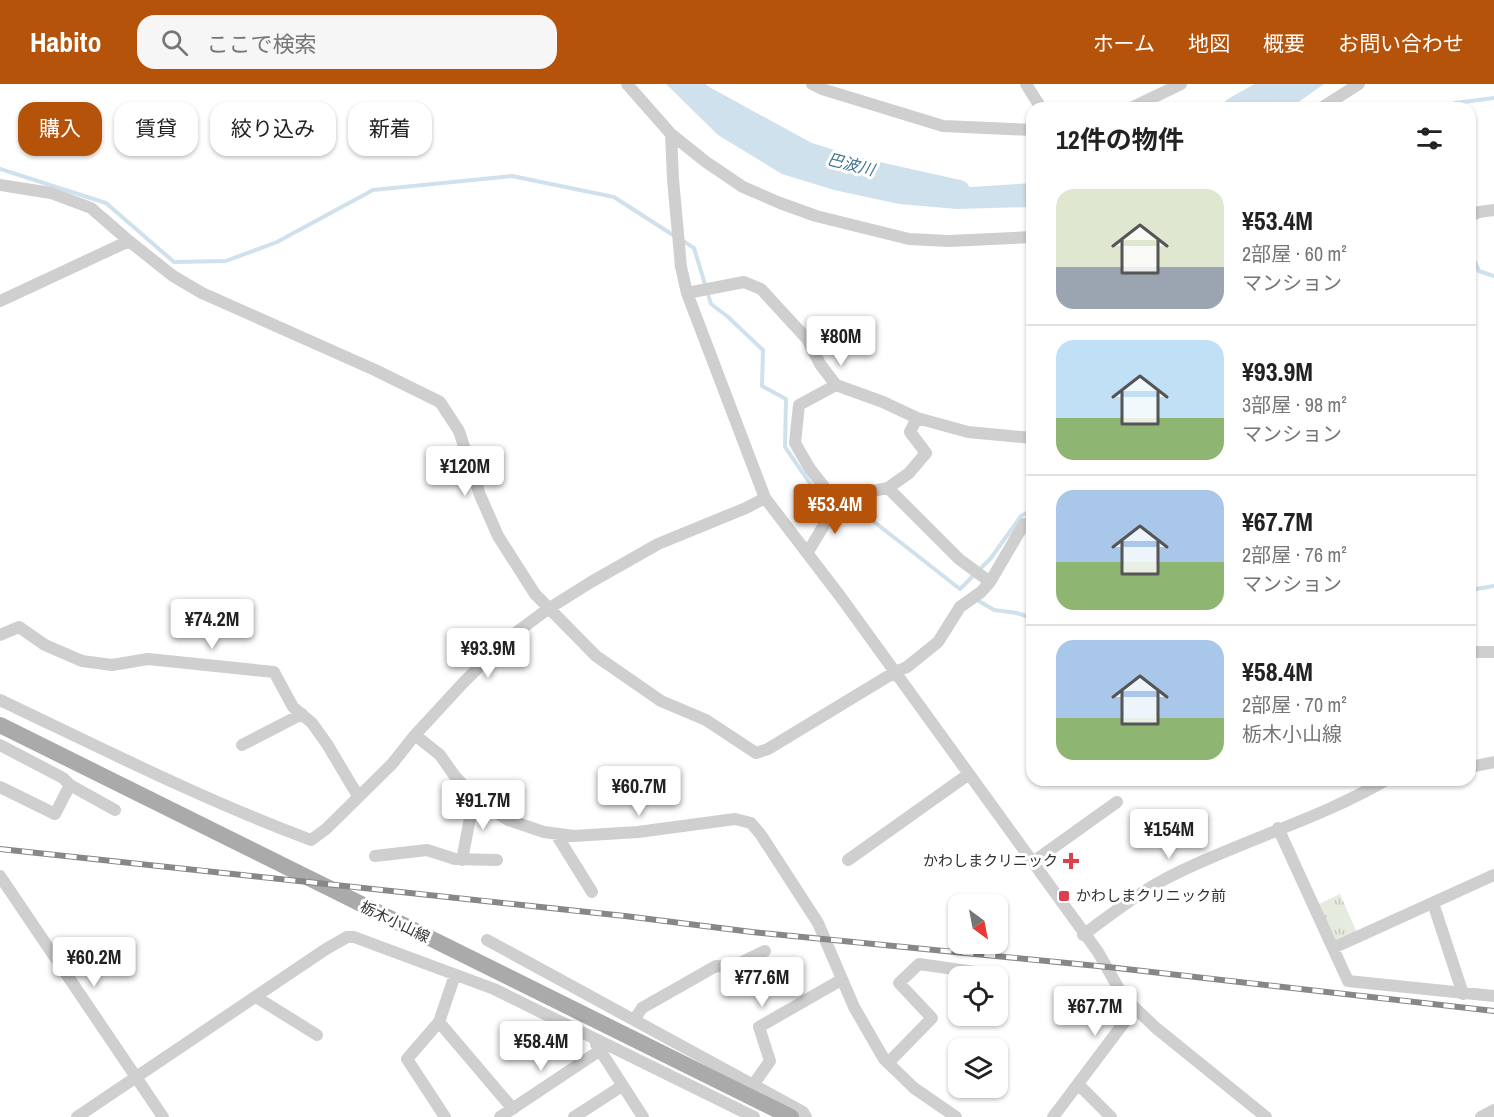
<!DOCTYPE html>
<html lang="ja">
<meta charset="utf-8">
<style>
body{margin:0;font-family:"Archivo Narrow","Noto Sans JP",sans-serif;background:#f6f6f6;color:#222;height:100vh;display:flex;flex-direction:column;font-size:22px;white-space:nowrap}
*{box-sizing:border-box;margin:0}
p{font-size:20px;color:#767676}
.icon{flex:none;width:33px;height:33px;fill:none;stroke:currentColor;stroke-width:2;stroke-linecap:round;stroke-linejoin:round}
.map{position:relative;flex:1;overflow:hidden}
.details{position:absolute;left:1026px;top:18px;width:450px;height:684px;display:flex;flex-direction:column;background:#fff;border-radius:18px;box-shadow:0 2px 4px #0004}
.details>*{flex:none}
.top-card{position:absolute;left:18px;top:18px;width:570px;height:54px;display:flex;gap:12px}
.needle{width:39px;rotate:148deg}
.tools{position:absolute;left:948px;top:810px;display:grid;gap:12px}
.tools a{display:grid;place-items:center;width:60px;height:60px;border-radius:12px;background:#fff;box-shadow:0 2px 4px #0004;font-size:30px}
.price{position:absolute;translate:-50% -51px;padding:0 14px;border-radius:6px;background:#fff;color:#222;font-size:20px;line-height:39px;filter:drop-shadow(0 2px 3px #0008)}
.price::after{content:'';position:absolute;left:50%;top:36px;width:18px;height:14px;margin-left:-9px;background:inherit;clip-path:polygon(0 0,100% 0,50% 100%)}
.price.selected{background:#b45309;color:#fff}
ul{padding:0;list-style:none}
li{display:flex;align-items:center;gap:18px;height:150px;padding:0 30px}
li+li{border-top:2px solid #e0e0e0}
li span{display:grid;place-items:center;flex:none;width:168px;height:120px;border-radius:18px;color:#555}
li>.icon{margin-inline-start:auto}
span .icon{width:72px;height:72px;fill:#fffc;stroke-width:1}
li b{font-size:26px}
h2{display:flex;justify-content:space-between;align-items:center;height:72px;padding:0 30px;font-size:26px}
.tag{padding:0 21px;border-radius:18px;background:#fff;box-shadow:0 2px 4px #0004;font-size:21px;line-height:54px}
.tag.selected{background:#b45309;color:#fff}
header{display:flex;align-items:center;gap:36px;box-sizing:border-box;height:84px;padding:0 30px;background:#b45309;color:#fff}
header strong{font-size:28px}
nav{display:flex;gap:33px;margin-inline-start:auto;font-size:21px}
.search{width:420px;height:54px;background:#f6f6f6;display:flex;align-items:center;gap:15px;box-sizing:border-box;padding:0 21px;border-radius:18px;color:#767676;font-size:22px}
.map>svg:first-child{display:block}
.park{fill:url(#park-tufts)}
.water{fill:#cfe1ec}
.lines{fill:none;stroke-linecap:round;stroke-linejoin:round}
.stream{stroke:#cfe1ec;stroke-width:4}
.river{stroke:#cfe1ec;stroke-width:22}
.minor{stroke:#cfcfcf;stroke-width:12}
.major{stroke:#aaa;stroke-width:16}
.rail-casing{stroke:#878787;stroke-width:6}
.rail{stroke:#fff;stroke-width:4;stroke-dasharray:11;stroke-linecap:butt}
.poi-dot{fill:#dd3f4f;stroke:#fff;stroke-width:2}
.labels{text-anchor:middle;stroke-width:6;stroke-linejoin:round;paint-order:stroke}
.poi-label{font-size:15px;fill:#323232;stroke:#fff;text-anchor:end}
.street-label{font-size:15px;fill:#323232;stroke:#fff}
.water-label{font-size:16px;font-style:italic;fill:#427591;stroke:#fff}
</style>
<header>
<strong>Habito</strong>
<div class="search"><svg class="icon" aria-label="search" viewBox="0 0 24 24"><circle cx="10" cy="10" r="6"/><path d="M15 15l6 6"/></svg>ここで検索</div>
<nav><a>ホーム</a><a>地図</a><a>概要</a><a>お問い合わせ</a></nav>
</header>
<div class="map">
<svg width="1494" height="1033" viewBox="0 0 1494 1033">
<defs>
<pattern id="park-tufts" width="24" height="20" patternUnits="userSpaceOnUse" patternTransform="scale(1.5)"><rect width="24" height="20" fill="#e5ebde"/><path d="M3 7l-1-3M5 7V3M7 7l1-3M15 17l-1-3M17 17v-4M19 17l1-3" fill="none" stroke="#c5cabf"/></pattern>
</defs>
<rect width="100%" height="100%" fill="#fff"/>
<path class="park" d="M1340,810L1357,849L1336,858L1319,820Z"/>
<path class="water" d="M666,0H706L722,31L804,78L846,92L898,100L972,103L1032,99V123L957,125L899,120L834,106L782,90L718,51Z
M1283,0H1324L1290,24H1246Z"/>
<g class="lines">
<path class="stream" d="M1447,24L1455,19L1494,14
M0,85L106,119L174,178L226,177L277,158L373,106L512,92L614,113L676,153
M683,157L694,164L711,220L727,232L763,266L762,302L786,315L785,363L825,421L859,426L960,505L991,474L1021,432L1032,426
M1470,167L1479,187L1494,192
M1470,506L1494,502
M977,516L994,526L1017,529L1032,534"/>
<path class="river" d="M686,0L692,6L807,69L856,84L959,107
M1234,24L1277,0"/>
<path class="minor" d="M627,0L671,50L673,95L681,183L687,209L765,414L840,512L1098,868L1119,905L1135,924L1156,944L1266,1033
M812,0L822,5L943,42L1032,46
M1026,0L1041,24
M1131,24L1181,0
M1321,24L1359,0
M671,50L706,78L743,103L780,119L816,132L909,155L949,157L1032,153
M0,101L51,109L91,124L129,157L173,192L202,209L375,286L440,318L459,347L480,411L498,452L535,510L596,572L661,617L706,636L756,669L768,665L895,588L907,583L938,558L960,523L981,508L990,498L1024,440L1032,439
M1470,132L1479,128L1494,126
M687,209L744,198L761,205L807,255L820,280L836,301L883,318L917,334L968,348L1032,354
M0,217L129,157
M836,301L799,321L795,359L810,385L837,419
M888,404L959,475L990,498
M808,468L837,419L866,408L888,404L909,389L926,369L910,348L917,334
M0,551L19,543L45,561L82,577L112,581L148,575L274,588L293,623L312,639L327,660L358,712
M1470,568H1494
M0,616C103,665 204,716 311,756L326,745L392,680L415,651L463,599L506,556L548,525L591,498L658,460L746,424L765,414
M415,651L440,671L454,691L474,713L486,722L508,736L544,748L574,752L638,748L735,735L751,739L761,751L818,839L854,923L884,975L914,1004L956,1033
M0,661L63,694L70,701L115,726
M242,661L302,630
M1470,683L1494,678
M0,703L55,730L70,701
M1278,744L1348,897L1494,912
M556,750L592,808
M375,772L427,766L455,775L497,776
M462,776L474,713
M848,776L969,690
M1033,778L1117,718
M0,792L163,1033
M1433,819L1463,910
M1083,851C1114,828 1145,804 1179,788C1247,755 1321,734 1386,696
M487,856L803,1028L806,1033
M1333,864L1494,791
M998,906L1001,908
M256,913L317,951
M634,936L642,924L716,882L732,883L765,867
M439,938L513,1025
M596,960L643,1033
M888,979L932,934L899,899L919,880L975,888L981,892
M1078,1000L1111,1033
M753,1001L770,977L759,943L841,896
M77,1033L326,865L347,853H354L494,905L754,1033
M445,1033L407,975L439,938L455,891
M500,1033L599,967
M574,1033L622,1002
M1053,1033L1135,924
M1481,1033L1494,1026"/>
<path class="major" d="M0,641L791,1033"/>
<defs>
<path id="rail" d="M0,765L625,832L752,848L1108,883L1494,927"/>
</defs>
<use href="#rail" class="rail-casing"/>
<use href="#rail" class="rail"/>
</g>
<g class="poi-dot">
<path d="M1068 768h6v6h6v6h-6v6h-6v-6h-6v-6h6z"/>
<rect x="1058" y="806" width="12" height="12" rx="3"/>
</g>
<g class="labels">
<g class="poi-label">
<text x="1058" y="782">かわしまクリニック</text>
<text x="1076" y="817" text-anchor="start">かわしまクリニック前</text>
</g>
<g class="street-label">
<text transform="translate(395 838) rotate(26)" y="5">栃木小山線</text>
</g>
<g class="water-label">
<text transform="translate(851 80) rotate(14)" y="6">巴波川</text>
</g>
</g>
</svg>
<div class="tools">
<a><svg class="needle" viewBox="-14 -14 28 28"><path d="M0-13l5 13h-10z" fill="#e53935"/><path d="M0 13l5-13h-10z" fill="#767676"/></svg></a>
<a><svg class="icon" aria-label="locate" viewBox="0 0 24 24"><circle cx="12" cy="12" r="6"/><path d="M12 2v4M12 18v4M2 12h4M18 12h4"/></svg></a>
<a><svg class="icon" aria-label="layers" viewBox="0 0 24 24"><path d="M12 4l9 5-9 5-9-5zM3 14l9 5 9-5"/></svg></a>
</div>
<b class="price" style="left:841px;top:283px">¥80M</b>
<b class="price" style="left:465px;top:413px">¥120M</b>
<b class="price selected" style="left:835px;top:451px">¥53.4M</b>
<b class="price" style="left:212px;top:566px">¥74.2M</b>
<b class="price" style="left:488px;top:595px">¥93.9M</b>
<b class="price" style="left:639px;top:733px">¥60.7M</b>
<b class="price" style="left:483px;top:747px">¥91.7M</b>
<b class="price" style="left:1169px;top:776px">¥154M</b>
<b class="price" style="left:94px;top:904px">¥60.2M</b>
<b class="price" style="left:762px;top:924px">¥77.6M</b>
<b class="price" style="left:1095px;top:953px">¥67.7M</b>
<b class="price" style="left:541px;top:988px">¥58.4M</b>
<div class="top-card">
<a class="tag selected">購入</a>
<a class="tag">賃貸</a>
<a class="tag">絞り込み</a>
<a class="tag">新着</a>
</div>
<section class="details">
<h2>12件の物件<svg class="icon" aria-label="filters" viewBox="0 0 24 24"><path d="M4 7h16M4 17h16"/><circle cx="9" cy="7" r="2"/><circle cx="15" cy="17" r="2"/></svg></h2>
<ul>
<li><span style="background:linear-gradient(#dfe7d0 65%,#9aa5b1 0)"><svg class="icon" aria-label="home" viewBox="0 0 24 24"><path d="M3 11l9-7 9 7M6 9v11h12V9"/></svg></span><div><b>¥53.4M</b><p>2部屋 · 60 m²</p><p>マンション</p></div></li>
<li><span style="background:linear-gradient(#bfe0f5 65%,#8fb573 0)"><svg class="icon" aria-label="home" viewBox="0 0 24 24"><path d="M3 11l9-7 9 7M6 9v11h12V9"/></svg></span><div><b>¥93.9M</b><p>3部屋 · 98 m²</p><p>マンション</p></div></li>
<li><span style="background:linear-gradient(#a9c7e8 60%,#8fb573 0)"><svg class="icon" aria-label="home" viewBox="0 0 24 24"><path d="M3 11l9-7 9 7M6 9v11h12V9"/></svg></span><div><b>¥67.7M</b><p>2部屋 · 76 m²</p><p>マンション</p></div></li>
<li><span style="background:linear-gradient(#a9c7e8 65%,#8fb573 0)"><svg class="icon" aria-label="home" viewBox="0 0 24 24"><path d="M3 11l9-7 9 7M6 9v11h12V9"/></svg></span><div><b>¥58.4M</b><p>2部屋 · 70 m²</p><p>栃木小山線</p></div></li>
</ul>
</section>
</div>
